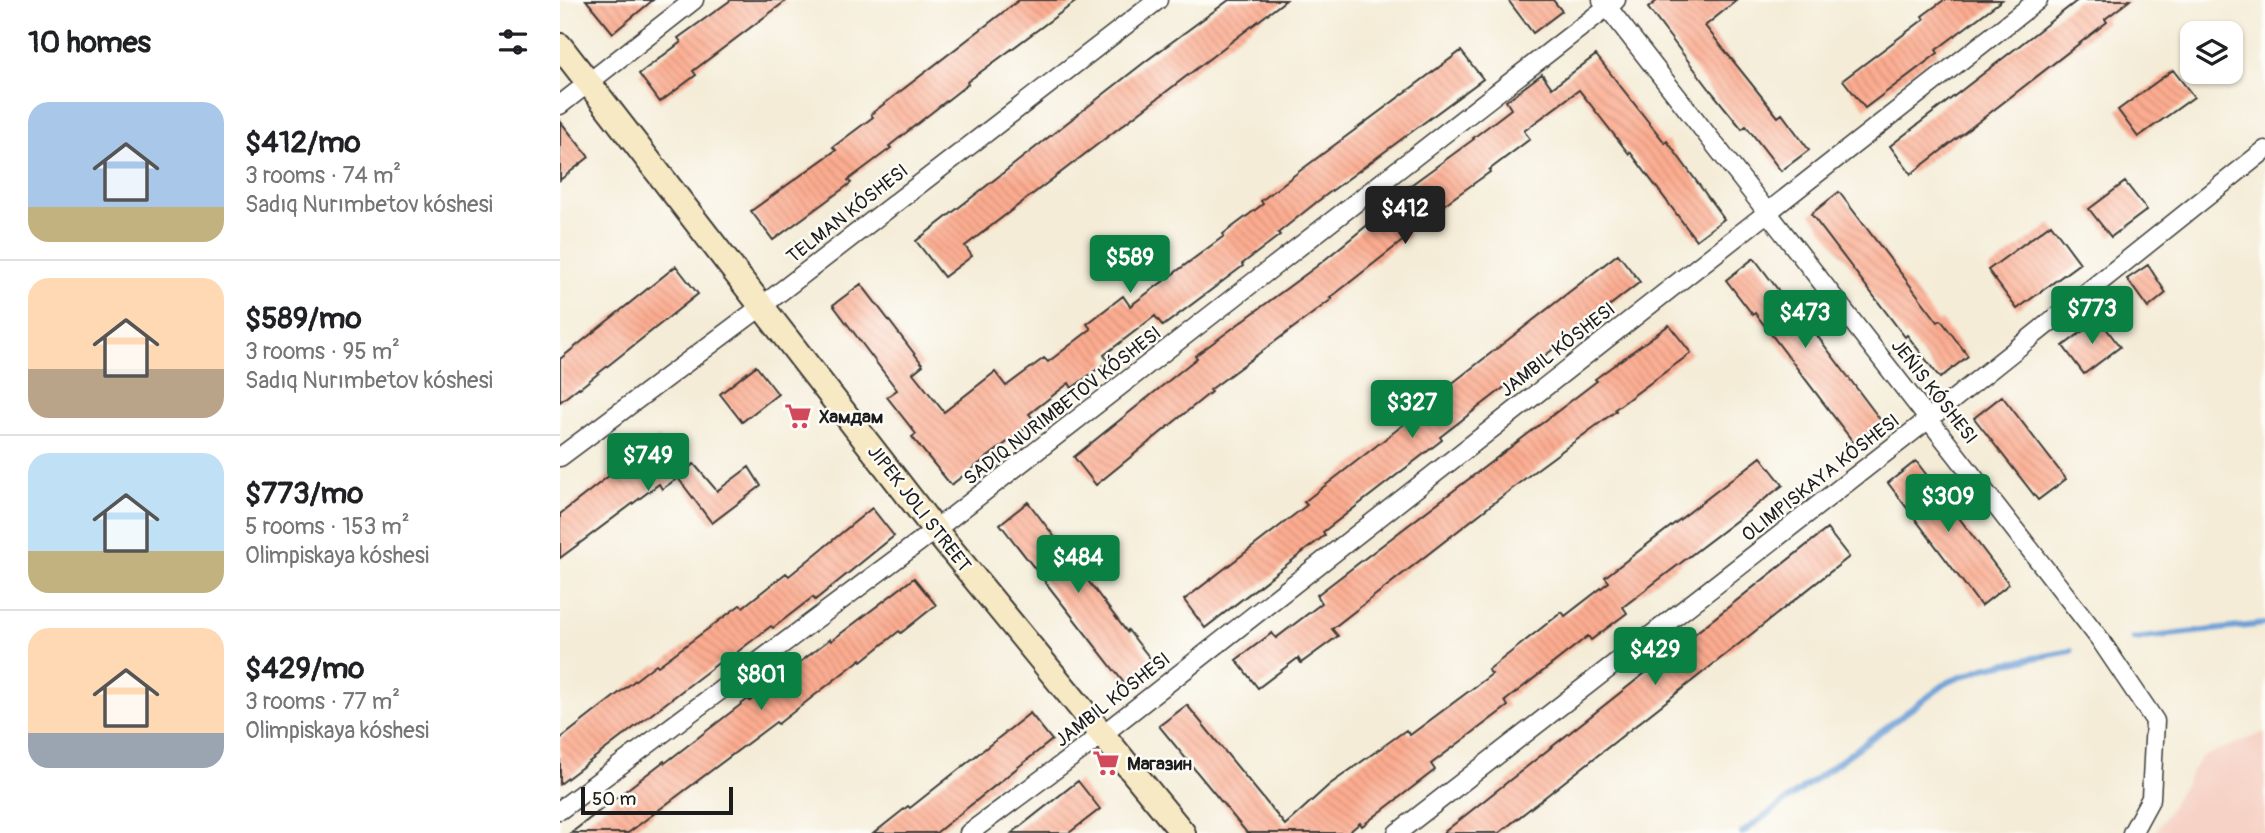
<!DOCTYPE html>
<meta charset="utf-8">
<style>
body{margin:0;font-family:Pangolin,sans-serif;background:#f6f6f6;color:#202124;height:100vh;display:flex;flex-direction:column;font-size:26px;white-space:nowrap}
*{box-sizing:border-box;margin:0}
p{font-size:23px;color:#757577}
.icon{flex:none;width:38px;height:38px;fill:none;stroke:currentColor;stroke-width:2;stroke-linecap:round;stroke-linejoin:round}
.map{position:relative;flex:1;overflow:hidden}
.details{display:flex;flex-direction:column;background:#fff;width:560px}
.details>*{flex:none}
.buttons{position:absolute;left:1620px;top:21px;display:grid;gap:14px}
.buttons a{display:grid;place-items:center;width:63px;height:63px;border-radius:14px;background:#fff;box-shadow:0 2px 5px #0004;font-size:35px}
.scale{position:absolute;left:21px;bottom:18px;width:152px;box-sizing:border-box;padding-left:7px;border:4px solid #1c1c1c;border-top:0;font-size:19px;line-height:24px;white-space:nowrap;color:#1c1c1c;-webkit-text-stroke:5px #fdfcf7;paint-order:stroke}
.price{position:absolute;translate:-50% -60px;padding:0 16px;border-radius:7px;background:#0b8043;color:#fff;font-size:23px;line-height:46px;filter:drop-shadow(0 2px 4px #0008)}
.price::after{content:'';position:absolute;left:50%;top:42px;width:21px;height:16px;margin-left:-10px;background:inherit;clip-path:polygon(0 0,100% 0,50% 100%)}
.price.active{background:#222;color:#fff}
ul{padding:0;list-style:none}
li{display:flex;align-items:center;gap:21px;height:175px;padding:0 28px}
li+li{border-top:2px solid #e0e0e0}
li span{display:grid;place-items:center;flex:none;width:196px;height:140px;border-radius:21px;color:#555}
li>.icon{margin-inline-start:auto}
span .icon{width:84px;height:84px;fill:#fffc;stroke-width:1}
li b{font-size:30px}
h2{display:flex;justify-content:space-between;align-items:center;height:84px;padding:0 28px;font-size:30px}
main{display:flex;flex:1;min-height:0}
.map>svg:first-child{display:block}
.built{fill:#f6d1c5}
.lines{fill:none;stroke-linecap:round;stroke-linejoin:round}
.stream{stroke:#6b9ed6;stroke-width:6}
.building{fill:url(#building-back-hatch)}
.street-casing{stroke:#3c3b38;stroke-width:21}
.secondary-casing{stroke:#3c3b38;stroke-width:28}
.street{stroke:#fff;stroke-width:18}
.secondary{stroke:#f7e9c3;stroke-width:24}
.labels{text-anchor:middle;stroke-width:5;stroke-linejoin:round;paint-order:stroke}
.street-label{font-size:19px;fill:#1c1c1c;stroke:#fdfcf7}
.poi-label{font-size:19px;font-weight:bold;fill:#1c1c1c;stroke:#fdfcf7;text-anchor:start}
</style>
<main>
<section class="details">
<h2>10 homes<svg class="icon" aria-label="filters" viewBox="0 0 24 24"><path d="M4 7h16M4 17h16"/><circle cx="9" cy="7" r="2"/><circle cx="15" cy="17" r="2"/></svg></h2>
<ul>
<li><span style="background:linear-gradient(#a9c7e8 75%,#c2b280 0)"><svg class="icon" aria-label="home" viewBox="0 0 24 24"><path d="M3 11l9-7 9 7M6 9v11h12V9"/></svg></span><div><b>$412/mo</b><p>3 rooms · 74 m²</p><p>Sadıq Nurımbetov kóshesi</p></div></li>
<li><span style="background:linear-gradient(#ffd9b3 65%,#b9a48a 0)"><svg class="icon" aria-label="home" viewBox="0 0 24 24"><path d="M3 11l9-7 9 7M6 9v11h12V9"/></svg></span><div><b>$589/mo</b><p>3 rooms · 95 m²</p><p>Sadıq Nurımbetov kóshesi</p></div></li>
<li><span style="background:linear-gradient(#bfe0f5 70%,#c2b280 0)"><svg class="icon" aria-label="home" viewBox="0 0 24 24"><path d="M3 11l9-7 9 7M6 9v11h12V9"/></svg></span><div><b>$773/mo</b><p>5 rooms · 153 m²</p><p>Olimpiskaya kóshesi</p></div></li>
<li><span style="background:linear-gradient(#ffd9b3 75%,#9aa5b1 0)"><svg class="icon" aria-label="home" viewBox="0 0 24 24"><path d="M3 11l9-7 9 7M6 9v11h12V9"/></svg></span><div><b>$429/mo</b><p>3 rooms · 77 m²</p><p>Olimpiskaya kóshesi</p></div></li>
</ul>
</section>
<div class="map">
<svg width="1705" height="833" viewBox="0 0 1705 833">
<defs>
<pattern id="building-back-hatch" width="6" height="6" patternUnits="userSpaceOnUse" patternTransform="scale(1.75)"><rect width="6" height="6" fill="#fcac90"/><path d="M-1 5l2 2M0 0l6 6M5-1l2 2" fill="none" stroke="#d7937c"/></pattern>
</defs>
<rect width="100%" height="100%" fill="#fdfcf7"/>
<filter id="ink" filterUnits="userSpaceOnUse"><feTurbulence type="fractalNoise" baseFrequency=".0143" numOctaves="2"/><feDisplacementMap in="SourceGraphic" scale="14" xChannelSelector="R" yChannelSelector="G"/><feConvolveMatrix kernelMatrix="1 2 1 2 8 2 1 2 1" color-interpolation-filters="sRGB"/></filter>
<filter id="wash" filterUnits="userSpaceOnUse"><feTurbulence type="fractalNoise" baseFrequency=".00686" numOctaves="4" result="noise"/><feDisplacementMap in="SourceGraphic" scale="28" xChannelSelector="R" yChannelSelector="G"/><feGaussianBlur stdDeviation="1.57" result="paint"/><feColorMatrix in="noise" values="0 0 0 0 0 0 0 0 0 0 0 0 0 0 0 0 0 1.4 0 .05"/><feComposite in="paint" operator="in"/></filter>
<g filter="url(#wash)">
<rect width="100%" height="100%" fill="#f4ecd7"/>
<path class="built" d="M1705,732V833H1595L1641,757Z"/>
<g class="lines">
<path class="stream" d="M1574,639L1705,624
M1182,833L1388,682L1427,667L1511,651"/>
</g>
<g id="blocks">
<path class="building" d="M26,0H93L53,33Z
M171,0H227L133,71L136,75L100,102L79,74L121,42L118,38Z
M459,0H518L407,82L408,84L329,146L331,148L288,180L291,183L213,240L191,211L276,150L273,147L313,117L311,114Z
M669,0H726L405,246L412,256L384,277L356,241L586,61Z
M948,0H993L1002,11L973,33Z
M1098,0H1177L1145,26L1218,117L1222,114L1249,150L1221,171L1186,126L1182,129L1151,91L1088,8Z
M1384,0H1442L1376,50L1378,53L1305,108L1283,80L1364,19L1362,16Z
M1518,0H1570L1545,19L1547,22L1351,174L1330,146Z
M901,51L923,79L758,201L718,233L720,235L682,264L683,266L603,326L595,316L544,355L548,361L512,388L509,383L469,414L475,421L391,485L352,437L356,434L327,397L337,390L273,305L301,284L363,365L353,373L384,412L435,372L446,386L484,358L488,362L531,329L527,324L563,296L570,306L664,236L663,234L703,204L701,201L741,170Z
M1036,55L1105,143L1107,141L1164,219L1136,240L1070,152L1069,154L1019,90L964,131L970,139L929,170L930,172L847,231L850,235L770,298L772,299L650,390L651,392L536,485L514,457L637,358L635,356L757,266L832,205L829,201L914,139L913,138L951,109L946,101L982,74L992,88Z
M1613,70L1634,97L1578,137L1558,110Z
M0,121L29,157L0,180Z
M1565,182L1587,210L1551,237L1529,209Z
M1279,192L1378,322L1381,320L1408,356L1380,378L1347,335L1345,337L1251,214Z
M1491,224L1520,263L1457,309L1428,270Z
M1058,254L1080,282L880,437L882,440L763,532L765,535L645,628L624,600L747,505L744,502L865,408L863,406Z
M1194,258L1225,299L1228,297L1322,422L1294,443L1195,313L1193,315L1166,280Z
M1588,265L1606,293L1588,308L1567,279Z
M116,266L138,294L20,388L19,387L0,402V359Z
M1539,319L1560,347L1524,374L1503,346Z
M1109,325L1131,353L1055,409L1056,411L976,470L772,629L778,636L741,663L738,658L698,688L676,660L712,633L716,638L762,603L757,595L1037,381L1035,379Z
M196,366L218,394L182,422L160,394Z
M1442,396L1506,479L1478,500L1414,418Z
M99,437L125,471L134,464L157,491L189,467L201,486L152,523L118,478L102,489L99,484L0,558V514Z
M1201,457L1223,485L1063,607L1067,613L1031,640L1028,636L945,701L948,706L871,764L875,770L802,826L800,823L788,833H687L599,726L627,705L725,825L769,785L846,730L850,735L932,674L928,670L1002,612L1005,616L1049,582L1045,577Z
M1356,461L1449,584L1421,606L1328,483Z
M468,502L567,632L568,630L596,666L568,688L440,524Z
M312,508L334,536L255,600L253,597L213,628L211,626L167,660L165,658L0,784V739L96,664L98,666L180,605L183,607L226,573L229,576Z
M1267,529L1289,557L985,797L939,833H883Z
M354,578L376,605L341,633L339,631L302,661L301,659L218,724L216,722L68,833H11L104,761L105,763L188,699L190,701L270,639L271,641Z
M470,713L492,740L376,833H314L348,806L350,808Z
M518,781L540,809L509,833H452Z"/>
</g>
</g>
<g filter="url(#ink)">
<use href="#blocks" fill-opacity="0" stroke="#3c3b38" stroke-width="2"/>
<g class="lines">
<defs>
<path id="street" d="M1042,0L1539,638L1595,721L1591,798L1572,833
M0,105L134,0
M0,457L202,306L598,0
M0,810L375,530L1056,0
M409,833L543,734L1478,0
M837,833L1370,418L1705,150"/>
<path id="secondary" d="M0,46L375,530L623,833"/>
</defs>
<use href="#street" class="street-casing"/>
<use href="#secondary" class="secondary-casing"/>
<use href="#street" class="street"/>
<use href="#secondary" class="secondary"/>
</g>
</g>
<defs>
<symbol id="supermarket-bare" viewBox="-9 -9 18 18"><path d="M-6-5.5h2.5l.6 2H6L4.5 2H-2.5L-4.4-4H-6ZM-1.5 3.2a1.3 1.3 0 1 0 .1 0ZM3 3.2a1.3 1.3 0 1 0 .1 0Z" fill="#d1495b" stroke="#fdfcf7" stroke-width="2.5" paint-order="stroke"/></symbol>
</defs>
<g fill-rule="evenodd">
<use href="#supermarket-bare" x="219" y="397" width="38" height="38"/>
<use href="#supermarket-bare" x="527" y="744" width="38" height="38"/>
</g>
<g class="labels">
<g class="street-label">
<text transform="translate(287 213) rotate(-38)" y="7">TELMAN KÓSHESI</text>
<text transform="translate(997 349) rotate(-38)" y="7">JAMBIL KÓSHESI</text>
<text transform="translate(1375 391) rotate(52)" y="7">JEŃIS KÓSHESI</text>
<text transform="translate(502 405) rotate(-38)" y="7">SADIQ NURIMBETOV KÓSHESI</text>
<text transform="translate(1260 477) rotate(-38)" y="7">OLIMPISKAYA KÓSHESI</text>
<text transform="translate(360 508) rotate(52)" y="7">JIPEK JOLI STREET</text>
<text transform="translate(552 699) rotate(-38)" y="7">JAMBIL KÓSHESI</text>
</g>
<g class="poi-label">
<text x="259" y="423">Хамдам</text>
<text x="567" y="770">Магазин</text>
</g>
</g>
</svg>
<div class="buttons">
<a><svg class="icon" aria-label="layers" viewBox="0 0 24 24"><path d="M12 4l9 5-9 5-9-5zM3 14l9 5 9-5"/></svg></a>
</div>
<div class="scale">50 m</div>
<b class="price active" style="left:845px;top:246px">$412</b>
<b class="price" style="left:570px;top:295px">$589</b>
<b class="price" style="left:1532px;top:346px">$773</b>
<b class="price" style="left:1245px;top:350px">$473</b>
<b class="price" style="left:852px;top:440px">$327</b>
<b class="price" style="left:88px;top:493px">$749</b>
<b class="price" style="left:1388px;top:534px">$309</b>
<b class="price" style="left:518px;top:595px">$484</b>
<b class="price" style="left:1095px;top:687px">$429</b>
<b class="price" style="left:201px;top:712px">$801</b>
</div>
</main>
